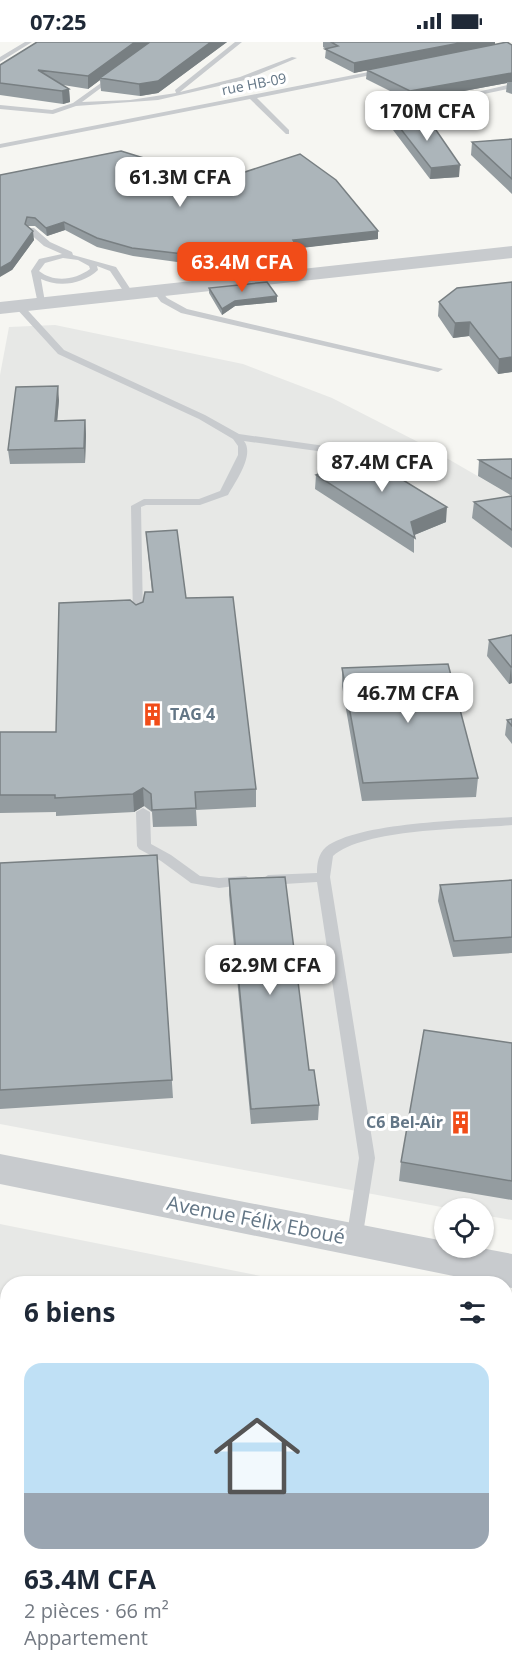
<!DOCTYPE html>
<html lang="fr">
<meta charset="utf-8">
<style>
body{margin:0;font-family:"Open Sans",sans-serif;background:#f6f6f7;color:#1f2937;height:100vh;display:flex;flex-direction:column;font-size:22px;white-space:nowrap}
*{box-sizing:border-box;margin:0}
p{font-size:20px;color:#747a83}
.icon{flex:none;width:33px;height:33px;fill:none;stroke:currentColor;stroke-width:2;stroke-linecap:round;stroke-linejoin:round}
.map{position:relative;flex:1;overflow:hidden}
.details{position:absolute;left:0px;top:1234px;width:513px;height:404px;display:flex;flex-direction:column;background:#fff;border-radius:24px 24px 0 0;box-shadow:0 2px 4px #0004}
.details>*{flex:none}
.tools{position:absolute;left:434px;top:1156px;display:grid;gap:12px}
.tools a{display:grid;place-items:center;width:60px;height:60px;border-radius:50%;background:#fff;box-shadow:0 2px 4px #0004;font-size:30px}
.price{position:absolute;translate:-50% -51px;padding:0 14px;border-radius:12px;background:#fff;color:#222;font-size:20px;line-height:39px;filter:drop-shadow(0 2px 3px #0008)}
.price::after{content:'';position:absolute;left:50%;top:36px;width:18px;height:14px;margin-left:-9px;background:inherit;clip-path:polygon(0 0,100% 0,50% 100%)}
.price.selected{background:#f14c18;color:#fff}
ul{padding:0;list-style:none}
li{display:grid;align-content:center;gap:12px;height:318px;padding:0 24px}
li+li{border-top:2px solid #e0e1e3}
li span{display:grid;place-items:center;height:186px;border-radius:18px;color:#555}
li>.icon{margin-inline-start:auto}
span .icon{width:108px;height:108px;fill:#fffc;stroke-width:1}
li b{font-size:26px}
h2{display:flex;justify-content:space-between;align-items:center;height:72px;padding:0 24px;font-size:26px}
.status{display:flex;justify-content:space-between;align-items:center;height:42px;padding:0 30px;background:#fff;direction:ltr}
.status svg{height:16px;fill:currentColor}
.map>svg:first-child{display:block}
.built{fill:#e7e8e6}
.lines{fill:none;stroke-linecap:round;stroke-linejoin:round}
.service{fill:#c8cbce;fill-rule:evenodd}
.tertiary{fill:#c8cbce;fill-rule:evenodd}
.wall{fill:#949ca0}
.shaded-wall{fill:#787f82}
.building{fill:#acb5ba;stroke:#787f82;stroke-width:1.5}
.labels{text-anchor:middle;stroke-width:6;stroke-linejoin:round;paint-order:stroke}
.far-street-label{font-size:14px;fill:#637686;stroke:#fff}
.poi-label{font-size:16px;font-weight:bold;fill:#637686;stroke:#fff;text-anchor:start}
.near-street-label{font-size:20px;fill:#637686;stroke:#fff}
</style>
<div class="status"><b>07:25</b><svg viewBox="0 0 49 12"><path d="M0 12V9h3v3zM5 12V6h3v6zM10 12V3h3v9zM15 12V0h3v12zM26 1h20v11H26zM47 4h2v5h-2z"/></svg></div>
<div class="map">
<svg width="512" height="1637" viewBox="0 0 512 1637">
<rect width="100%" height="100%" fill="#f6f6f2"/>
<path class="built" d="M55,283L243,322L332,356L424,403L512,454V1178L483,1173V1167H452L0,1082V333L9,285Z
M0,1182L301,1242H8V1630H506V1283L512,1284V1637H0Z"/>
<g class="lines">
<path class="service" d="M25,0H32L0,20V15Z
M235,0H242L180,50L240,35L292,15L297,16L245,38L158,58L76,64L53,72L0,67V63L52,68L73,61L115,31L117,34L82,60L130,58L176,51L175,48Z
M384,27L386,30L257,56L289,88V92H286L250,57L0,106V102Z
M512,42V46L418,66L415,64Z
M28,186H34L50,200L72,210L73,213L116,225L133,251L126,253L110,229L97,224L98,228C83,242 59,246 41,237L45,260L38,262L31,229L39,217L62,212L44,204L28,190ZM63,216L78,218L89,224L90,227C75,238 54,241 39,229L45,221Z
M153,246H159L167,256L187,267L443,327L438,330L181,271L161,260L152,248Z
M15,261H21L64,308L205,373L239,392L375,411L380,414L375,417L244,399C255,413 235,440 228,453L200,463H146L141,465L143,575L137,578L133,577L131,464L144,457H199L220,449L238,413V404L233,397L199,377L58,312L15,265Z
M143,766L150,770L151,802L171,813L200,834L219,836L246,834L253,839L251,842L219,846L191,841L161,819L139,807L137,804L136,770Z
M512,775V783C469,787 364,786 333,814L330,835L375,1116L362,1198L360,1203L354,1205L348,1203L346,1198L359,1116L317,840L268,843L261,838L268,833L317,831C317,822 318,812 326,805C358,780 469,778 512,775Z"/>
<path class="tertiary" d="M512,204V216L0,272V260Z
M0,1112L444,1199V1206H481L512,1212V1246L506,1245V1242H493L0,1142Z"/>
</g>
<path class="wall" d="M37,0H227L158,51L140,54L101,49L100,38L88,47L63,43L69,47L70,60L63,62L0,53V23Z
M323,0H495V3H512V52L506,50L507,41L410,59L366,37L367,28L354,31L325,16L326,7L323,5Z
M393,77L459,135L430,137L393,88Z
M512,97V152L471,113L472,100Z
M0,133L211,141L378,189V197L298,206L301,211V220L286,221V226L201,236L192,222L133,214L97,205L65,188L47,194L35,184H28L34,198L12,228Z
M512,240V330L498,332L469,294L453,296L438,274L439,260Z
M209,246L277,254V260L235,264L222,273L209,251Z
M59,358L57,379L85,378L86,393L85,421L10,422L8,408Z
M512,417V454L478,434L479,418Z
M316,433L446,480L414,493V511L315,447Z
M512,454V506L472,476L474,460Z
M146,490L186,556L256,747V765L196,768L197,784L153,785L152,770L144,764L134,770L56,774V770L0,771V690H56L136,563L143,560L152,550Z
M512,593V641L509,642L487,614L489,598Z
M342,626L478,736L476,755L362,759L342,644Z
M512,677V702L505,693L507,678Z
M157,813L173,1056L0,1067V821Z
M229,837L309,1028L319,1063L318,1078L251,1082L229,853Z
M512,838V911L453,915L438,859L440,843Z
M512,1001V1158L399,1139L401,1120Z"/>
<path class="shaded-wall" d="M135,0H152L100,36V38L88,47V34Z
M211,0H227L158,51L140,54L139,42Z
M465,0H495V3L354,31V21Z
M512,31V40H507V41L410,59V49Z
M69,47L70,60L63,62L62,49Z
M460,123L459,135L430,137L431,126Z
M64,180L65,188L47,194L46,186Z
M33,189L34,198L12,228L0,235V226Z
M378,189V197L293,207V198Z
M301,211V220L286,221V226L201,236L200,227L283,213Z
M277,254V260L235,264L222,273V267L235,259Z
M470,280L469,294L453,296L455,281Z
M512,315V330L498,332L499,317Z
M58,344L59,358L56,393L55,379Z
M85,378L86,393L85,421L84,406Z
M447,465L446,480L412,494L411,480Z
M511,625L512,641L509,642Z
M143,746L144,764L134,770L133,752Z"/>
<path class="building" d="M37,0H135L88,34L38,28L69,47L62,49L0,41V23Z
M150,0H211L158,39L139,42L100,36Z
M331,0H465L354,21L325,7L338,4Z
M507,0L512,3V31L410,49L367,28Z
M427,75L460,123L431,126L393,77Z
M512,97V137L472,100Z
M121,109L209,136L211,141L300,112L336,138L378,189L293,198L301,211L283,213L286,217L200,227L192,213L132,206L97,196L64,180L46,186L35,176L27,175L25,182L33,189L11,220L0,226V133Z
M267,240L277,254L235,259L222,267L209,246Z
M512,240V315L499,317L470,280L455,281L439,260L457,246Z
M58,344L55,379L85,378L84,406L8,408L16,345Z
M364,414L447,465L411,480L415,496L316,433Z
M512,417V437L479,418Z
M512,454V488L474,460Z
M177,488L186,556L233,555L256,747L195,750L196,766L152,768L151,752L143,746L133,752L55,756V753H0V690H56L59,561L130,558L136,563L143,560L145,550H153L146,490Z
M512,593V625H511L489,598Z
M448,622L478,736L363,741L342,626Z
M512,677V684L507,678Z
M157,813L172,1038L0,1048V821Z
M285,835L309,1028H314L319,1063L251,1067L229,837Z
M512,838V895L454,899L440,843Z
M424,988L512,1001V1139L401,1120Z"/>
<defs>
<symbol id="building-bare" viewBox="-9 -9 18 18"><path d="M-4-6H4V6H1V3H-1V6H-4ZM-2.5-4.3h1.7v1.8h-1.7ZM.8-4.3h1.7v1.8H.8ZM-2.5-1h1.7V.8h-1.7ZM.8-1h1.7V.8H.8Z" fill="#f14c18" stroke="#fff" stroke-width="2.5" paint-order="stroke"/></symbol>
</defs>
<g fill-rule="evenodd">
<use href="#building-bare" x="136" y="656" width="33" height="33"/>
<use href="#building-bare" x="444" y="1064" width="33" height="33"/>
</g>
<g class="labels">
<g class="far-street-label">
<text transform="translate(254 42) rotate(-11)" y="5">rue HB-09</text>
</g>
<g class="poi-label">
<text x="170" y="678">TAG 4</text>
<text x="443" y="1086" text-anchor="end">C6 Bel-Air</text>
</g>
<g class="near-street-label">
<text transform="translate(256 1178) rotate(11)" y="7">Avenue Félix Eboué</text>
</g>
</g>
</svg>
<div class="tools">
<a><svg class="icon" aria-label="locate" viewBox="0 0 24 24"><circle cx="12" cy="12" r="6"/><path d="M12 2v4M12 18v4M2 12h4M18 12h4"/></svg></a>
</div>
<b class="price" style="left:427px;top:100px">170M CFA</b>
<b class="price" style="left:180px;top:166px">61.3M CFA</b>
<b class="price selected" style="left:242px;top:251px">63.4M CFA</b>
<b class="price" style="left:382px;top:451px">87.4M CFA</b>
<b class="price" style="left:408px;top:682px">46.7M CFA</b>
<b class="price" style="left:270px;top:954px">62.9M CFA</b>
<section class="details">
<h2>6 biens<svg class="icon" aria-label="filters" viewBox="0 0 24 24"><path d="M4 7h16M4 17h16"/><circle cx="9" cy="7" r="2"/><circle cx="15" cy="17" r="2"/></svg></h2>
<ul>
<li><span style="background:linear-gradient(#bfe0f5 70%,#9aa5b1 0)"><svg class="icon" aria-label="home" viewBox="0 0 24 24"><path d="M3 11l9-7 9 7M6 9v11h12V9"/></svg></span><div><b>63.4M CFA</b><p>2 pièces · 66 m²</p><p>Appartement</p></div></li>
</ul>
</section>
</div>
